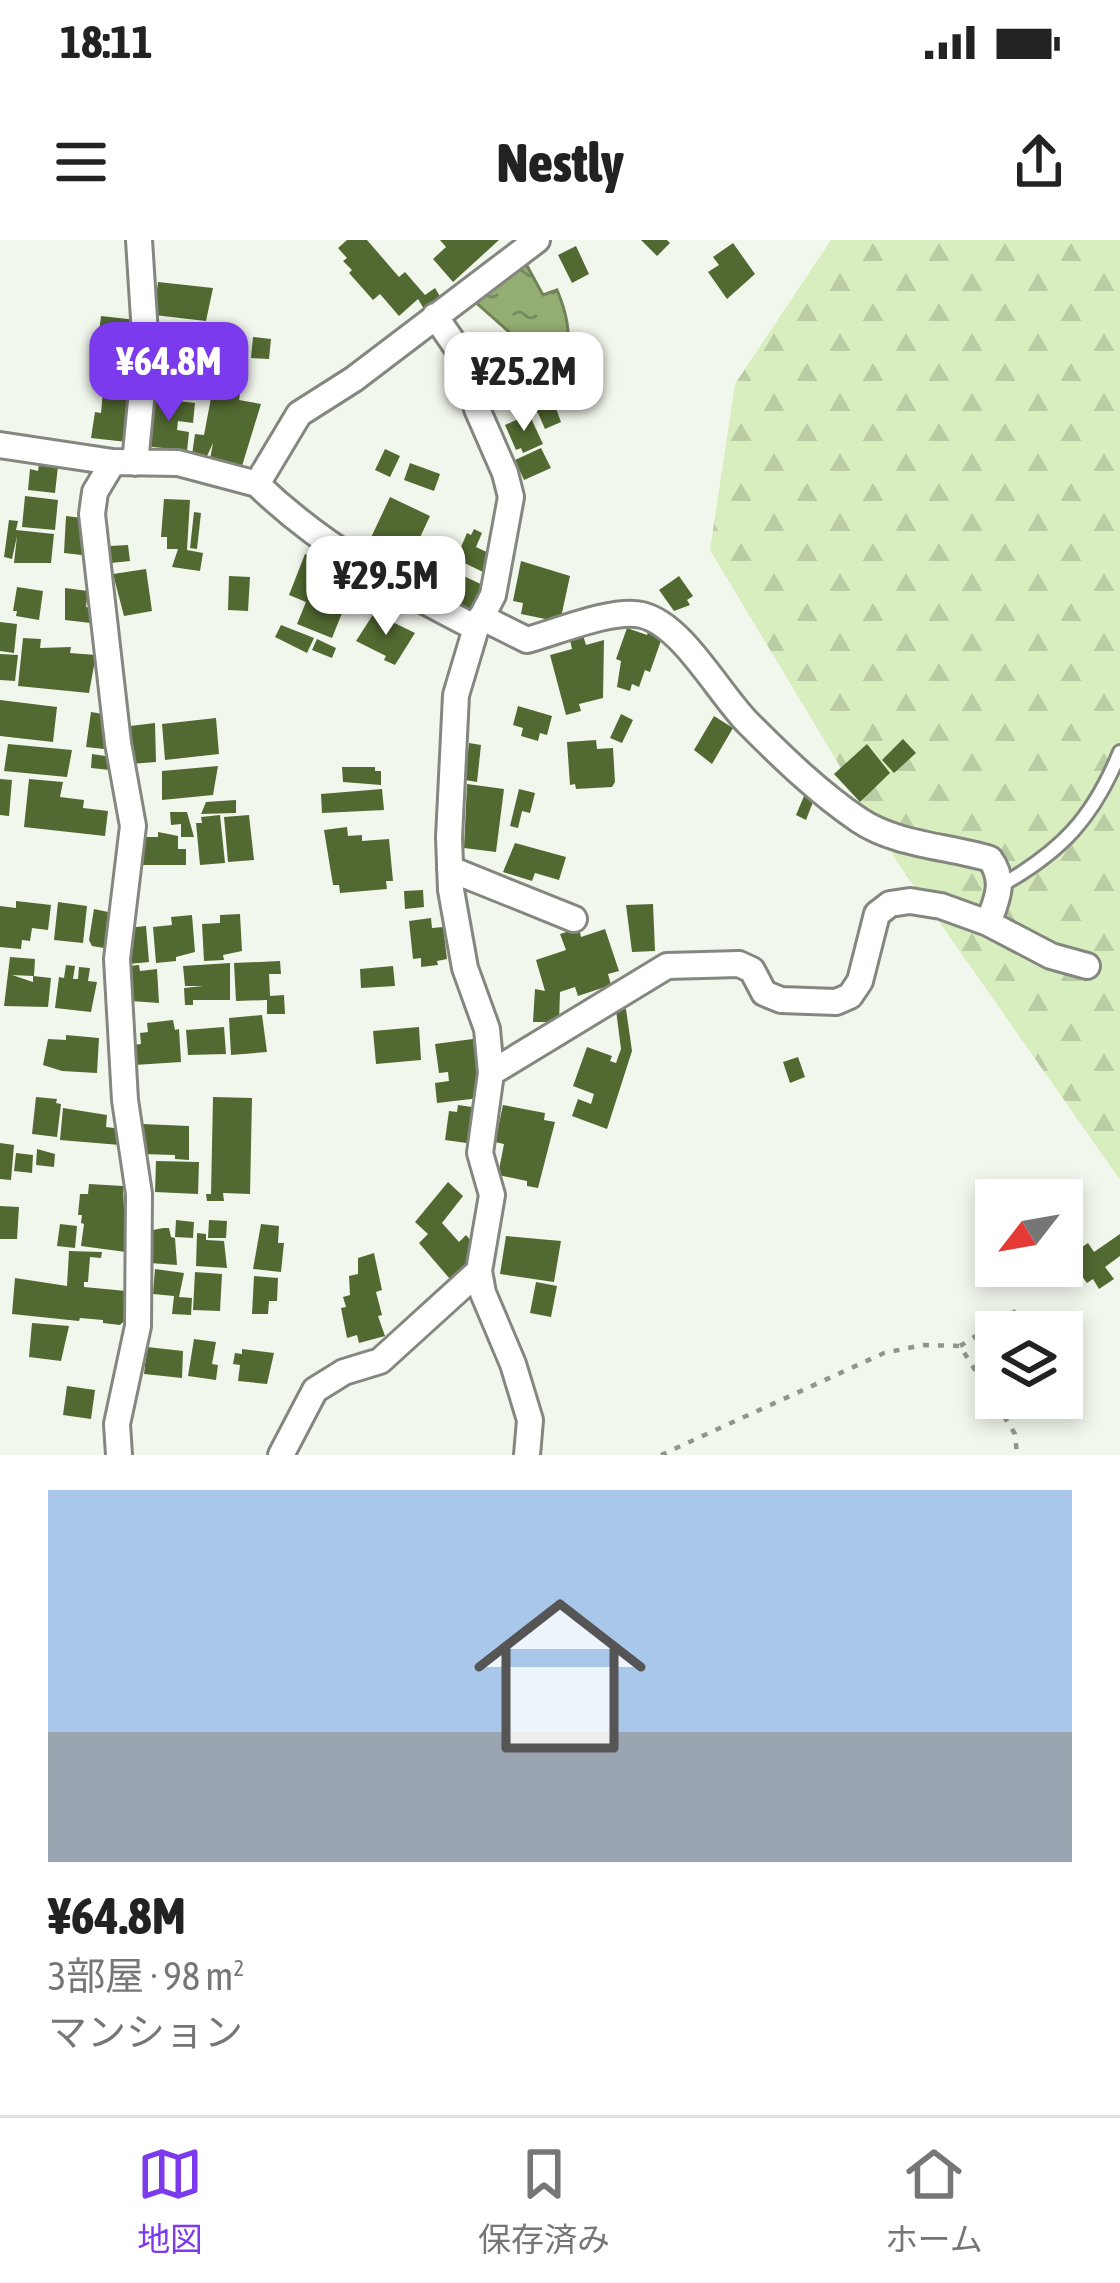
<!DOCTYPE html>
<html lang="ja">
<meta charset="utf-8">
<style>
body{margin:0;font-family:"Asap Condensed","Noto Sans JP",sans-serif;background:#f6f6f6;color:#222;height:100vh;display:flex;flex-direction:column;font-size:45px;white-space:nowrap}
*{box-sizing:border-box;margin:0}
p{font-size:39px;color:#767676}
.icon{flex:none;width:66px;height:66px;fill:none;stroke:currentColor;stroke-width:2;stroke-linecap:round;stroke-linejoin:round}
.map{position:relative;height:1215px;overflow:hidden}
.sheet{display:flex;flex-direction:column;background:#fff;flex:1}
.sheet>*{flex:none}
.needle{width:78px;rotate:239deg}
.fabs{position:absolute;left:975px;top:939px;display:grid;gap:24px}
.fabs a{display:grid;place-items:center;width:108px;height:108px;border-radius:0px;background:#fff;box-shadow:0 6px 18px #0003;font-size:60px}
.price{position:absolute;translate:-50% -102px;padding:0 27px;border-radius:24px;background:#fff;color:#222;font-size:39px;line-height:78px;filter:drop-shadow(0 3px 6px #0008)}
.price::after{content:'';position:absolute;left:50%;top:72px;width:36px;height:27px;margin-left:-18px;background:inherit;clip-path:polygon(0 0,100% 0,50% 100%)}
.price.on{background:#7c3aed;color:#fff}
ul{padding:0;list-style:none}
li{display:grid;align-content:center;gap:24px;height:636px;padding:0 48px}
li span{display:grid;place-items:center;height:372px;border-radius:0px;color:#555}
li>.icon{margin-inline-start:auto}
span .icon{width:216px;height:216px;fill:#fffc;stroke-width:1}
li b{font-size:51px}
.status{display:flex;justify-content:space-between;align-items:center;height:84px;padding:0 60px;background:#fff;direction:ltr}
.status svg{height:33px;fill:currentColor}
header{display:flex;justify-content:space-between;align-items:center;height:156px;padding:0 48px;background:#fff;font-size:54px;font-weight:800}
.tabs{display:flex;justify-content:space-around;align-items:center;height:168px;border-top:3px solid #e0e0e0;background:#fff;font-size:33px;color:#767676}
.tabs a{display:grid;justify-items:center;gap:6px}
.tabs .on{color:#7c3aed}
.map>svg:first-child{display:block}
.forest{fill:url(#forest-firs)}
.water{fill:url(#water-ripples);stroke:#6f8258;stroke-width:3}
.building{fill:#526931}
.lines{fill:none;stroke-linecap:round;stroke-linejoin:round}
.lane-casing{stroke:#83877f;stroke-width:18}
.street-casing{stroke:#83877f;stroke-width:30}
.path{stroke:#91958e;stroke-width:4.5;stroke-dasharray:6 9;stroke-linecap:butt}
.lane{stroke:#fff;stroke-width:12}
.street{stroke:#fff;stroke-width:24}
</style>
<div class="status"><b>18:11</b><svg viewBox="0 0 49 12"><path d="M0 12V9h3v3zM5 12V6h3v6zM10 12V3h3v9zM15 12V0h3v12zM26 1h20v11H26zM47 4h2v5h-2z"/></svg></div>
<header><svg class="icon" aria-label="menu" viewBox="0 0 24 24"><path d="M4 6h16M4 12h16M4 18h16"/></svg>Nestly<svg class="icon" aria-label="share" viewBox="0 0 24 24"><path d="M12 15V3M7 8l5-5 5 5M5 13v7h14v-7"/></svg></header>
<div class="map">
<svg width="1120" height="1215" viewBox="0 0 1120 1215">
<defs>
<pattern id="forest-firs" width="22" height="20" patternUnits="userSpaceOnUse" patternTransform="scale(3)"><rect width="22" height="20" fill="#d8eebe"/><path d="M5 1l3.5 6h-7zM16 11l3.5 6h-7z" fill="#b9cca3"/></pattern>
<pattern id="water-ripples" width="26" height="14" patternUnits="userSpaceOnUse" patternTransform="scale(3)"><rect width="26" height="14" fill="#93ad73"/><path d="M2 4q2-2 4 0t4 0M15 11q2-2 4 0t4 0" fill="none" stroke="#778c5e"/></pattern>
</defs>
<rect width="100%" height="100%" fill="#f2f7ed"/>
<path class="forest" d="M831,0H1120V940L898,623L710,310L735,144Z"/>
<path class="water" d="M526,24L543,55L557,50C567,73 570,92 568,117L562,123L542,121L472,59Z"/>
<path class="building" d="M347,0H367L399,37L405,32L425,55L435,48L441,58L424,69L418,59L399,76L380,54L373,60L349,33L352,30L343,21L347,18L338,8Z
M440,0H499L453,42L433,19L446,7Z
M641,0H667L670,3L657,16Z
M733,3L755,34L727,59L708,32L719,25L713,17Z
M576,6L589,34L572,43L558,15Z
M158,42L213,48L206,81L154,75Z
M101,76L136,80L127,202L91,198L95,172L101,173L104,139L120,140L94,133Z
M253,97L271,99L269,119L251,118Z
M157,102L183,105L182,113L202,115L198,149L152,143Z
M209,112L226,115L228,120L223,150L240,154L239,160L261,164L242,226L210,219L213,203L207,216L192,215L195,194L204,195L211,158L199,157Z
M526,146L554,163L561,182L545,189L538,173L517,158Z
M152,158L195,163L193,183L178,181L177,190L189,192L187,211L146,206Z
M529,174L543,204L523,213L521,208L516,210L505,185Z
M541,208L551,228L524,240L515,220Z
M385,209L400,216L390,237L375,230Z
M410,223L440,234L434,251L404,240Z
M39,224L58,226L55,253L28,250L30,229L38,231Z
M25,256L58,260L55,290L22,287Z
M390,257L430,276L409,321L414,324L405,343L360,321Z
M164,259L190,260L187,310L203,313L200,331L172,327L178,309H167V297H161Z
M194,272L201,273L197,309L190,308Z
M66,276L83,278L82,315L64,313Z
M9,280L18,281L16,290L54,294L51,323H14L17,296L12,319L4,317Z
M474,289L482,293L476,307L491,314L483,332L456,319L467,293L471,295Z
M128,305L130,321L111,323L110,306Z
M305,314L322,321L309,354L344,368L332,398L297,384L306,362L289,355Z
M521,321L570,336L560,382L521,374L523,363L513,361Z
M345,325L370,338L361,357L335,344Z
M421,326L436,332L431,346L416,340Z
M146,329L152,371L124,376L113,334Z
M453,331L485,346L472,372L446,359L452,347L446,345Z
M229,336L250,337L248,371L228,370Z
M679,336L693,356L687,360L690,365L674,371L659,350Z
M17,347L43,351L39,380L16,376L17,371H13Z
M65,348L88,351L86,367L92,368L91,383L65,380Z
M374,373L415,393L395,425L384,420L386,416L356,401Z
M0,382L17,384L14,413L0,411Z
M281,385L314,398L307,413L275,397Z
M650,387L664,392L650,432L645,430L639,447L632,444L630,451L617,447L621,421L616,419L627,388L647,395Z
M582,392L586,405L604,400L603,458L579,464L581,471L566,475L550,415L572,409L569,396Z
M23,398L41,399L40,408L71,407L70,413L96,415L89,453L18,446Z
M317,399L336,408L332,418L312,410Z
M0,414L18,415L15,441L0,440Z
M0,460L57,467L53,502L0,496Z
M518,466L552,476L547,495L540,493L538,501L521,496L523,488L513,485Z
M91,472L109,475L104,509L86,507Z
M621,474L633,480L622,503L610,498Z
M714,476L733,488L712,524L694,510Z
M216,478L219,514L165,520L162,484Z
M155,483L156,522L130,524V486Z
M903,499L916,513L894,533L882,520Z
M596,500L597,509L613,508L615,542L612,547L576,549L575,544L570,545L567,502Z
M469,503L481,505L477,542L465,540Z
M8,504L72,510L67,537L4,531Z
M867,504L890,533L860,562L834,534Z
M92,514L112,517L110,530L91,528Z
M218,526L213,555L162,560V531Z
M342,527H375V531H381V545L343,542Z
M0,539L12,540L9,576L0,575Z
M29,539L63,542L60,557L84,560L83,568L108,571L105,596L24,587Z
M467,544L504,549L496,612L464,608Z
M382,549L384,570L322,573L321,554Z
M519,549L535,553L530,573L522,571L518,588L510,586Z
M807,549L815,557L806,580L796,575Z
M236,560V573L201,574L206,562Z
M170,572H187L194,597H181V584L171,585Z
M220,575L225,623L200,625L196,583H202L201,577Z
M249,575L254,620L228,622L224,577Z
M347,587L348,596L362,595V601L389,599L393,641H386L387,649L340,653L339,645H333L324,590Z
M158,592L178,596V609H186V625H136L144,597H158Z
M515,603L566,617L559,640L535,633L532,641L503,632Z
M423,650L424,667L405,669L404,651Z
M16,661L51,665L48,690L32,688L30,701L22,700L21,709L0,707V666L16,668Z
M58,662L87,666L83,703L54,700Z
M653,664L655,711L632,712L626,665Z
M94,669L108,672L104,708L92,706L89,700Z
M240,674L242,711L223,715L224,720L204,721L202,684L220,683V675Z
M192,675L195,712L176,717V721L156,723L153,687L172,685L171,677Z
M431,678L432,688L443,687L447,719L437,721L438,725L421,727V718L413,719L409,681Z
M146,686L149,722L129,724L126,688Z
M579,688L581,697L605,689L619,731L608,734L611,745L578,756L575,747L560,752L559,782H533L535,749L545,751L536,720L566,710L560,694Z
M10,717L35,719L34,736L12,735L33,742V736L51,738L48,767L4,766Z
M280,721L281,734H269L270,756L284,755L285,774H267V760L236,761L234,723Z
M230,723V760H193V765H185L184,748L203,746H185L183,726Z
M66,725L75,726L73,739H78L79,727L90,728L88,741L97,742L91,772L55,768L59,737L64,738Z
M139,725L140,731L157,729L159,763L131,761L128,726Z
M393,726L395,746L361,748L360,729Z
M626,769L632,811L607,889L572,876L578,859L591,864L594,854L573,846L587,807L612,816L610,821L616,823L621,809L616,770Z
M262,775L267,812L231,815L229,778Z
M173,780L175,790L179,789L181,822L134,825L132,805L141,804L140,793L148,792L147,783Z
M224,787L226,814L188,815L186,790Z
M419,787L421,820L376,824L373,791Z
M66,795L99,798L97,833L62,831L43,825L48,799L66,800Z
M473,799L480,858L437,863L435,843L449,841L448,832L439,833L435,804Z
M798,817L805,837L790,843L783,822Z
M36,857L57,859L56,863L61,864L57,897L32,894Z
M213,857L252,858L250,954L223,953L224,961H207L206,954H211Z
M458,865L479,868L474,904L445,900L449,871L457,872Z
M503,865L545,873L544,880L555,882L538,948L527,946V941L498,935L504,904L495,902Z
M63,868L107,875L106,887L122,889L120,905L60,900Z
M142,884L189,886V920L175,919V915L141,914Z
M0,903L14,905L11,940L0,939Z
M37,909L55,914L54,927L36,925Z
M16,913L33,915L32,933L14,931Z
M156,921L199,922L198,954L155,952Z
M448,942L463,956L442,983L459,1002L466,995L475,1006L473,1018L450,1039L419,1003L428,994L415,982Z
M89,944L123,946L126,1012L81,1006L84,984L81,983L82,975H78L80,954H88Z
M0,966L19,967L17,999H0Z
M176,980L194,982L193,998L175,997Z
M209,980L227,981L226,998H208Z
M60,984L77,986L75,1008L57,1006Z
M261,984L279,986L278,1003H284L281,1032L253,1029Z
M163,988H169L171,997L175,998L177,1025L150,1023L153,990Z
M197,993L206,994V1000L224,1001L227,1028L196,1026Z
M1120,994V1016L1105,1027L1114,1039L1099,1049L1093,1039L1087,1043L1075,1027L1080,1023L1073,1013L1088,1003L1094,1012Z
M506,996L561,1001L554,1042L500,1034Z
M69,1011L102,1012L101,1018L90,1017L88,1042H84V1047L126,1051L124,1081L120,1085L103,1083V1080L80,1078L79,1081L12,1074L15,1038L67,1046Z
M374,1013L382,1050L376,1052L382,1075L378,1076L385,1096L359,1103L357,1095L347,1098L341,1068L346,1067L343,1057L350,1055L349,1036L358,1034V1018Z
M155,1029L184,1033L179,1057L192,1058L191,1075L172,1074L174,1056L153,1054Z
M195,1032L222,1034L220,1071L193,1070Z
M254,1036L278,1038L277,1061H269L268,1074H252Z
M536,1042L557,1046L551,1077L530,1073Z
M32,1083L69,1086L61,1121L29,1117Z
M194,1099L216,1102L212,1124L218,1125L216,1140L188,1136Z
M147,1107L183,1111L182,1138L144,1134Z
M242,1109L274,1113L267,1144L238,1141L240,1125L233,1124L235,1113L242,1114Z
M67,1146L95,1150L91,1179L63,1175Z"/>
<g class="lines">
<defs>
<path id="lane" d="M1000,646C1062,611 1093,578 1120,512"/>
<path id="street" d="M435,76L466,121L477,169L505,233L511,257L493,355L476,388L456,455L449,598L451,650L465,728L487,789L491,833L480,913L492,955L479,1031L483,1053L513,1124L530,1180L527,1215
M0,205L113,222L178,223L257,244L299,174L354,139L537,0
M113,222L95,252L92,274L118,503L133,586L117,719L125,860L139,954L138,1086L117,1184L119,1215
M135,223L146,110L139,0
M257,244C322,307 396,347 476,388
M481,377L527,400C557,392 613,368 642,375C683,385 718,453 749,484C783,518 819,553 859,580C896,605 947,606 990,619C1006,641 997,660 988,683
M450,629L574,679
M491,833L667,726L739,724L752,730L764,753L781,760L836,762L850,756L860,741L877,674L890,664L910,661L941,666L988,683L1051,716L1087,726
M281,1215L315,1150L344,1132L380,1121L479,1031"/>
</defs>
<use href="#lane" class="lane-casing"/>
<use href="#street" class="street-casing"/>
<path class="path" d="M960,1106L1022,1067
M661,1215L884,1113L923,1105L960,1106L1015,1194L1017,1215"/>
<use href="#lane" class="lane"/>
<use href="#street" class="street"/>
</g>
</svg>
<div class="fabs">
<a><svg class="needle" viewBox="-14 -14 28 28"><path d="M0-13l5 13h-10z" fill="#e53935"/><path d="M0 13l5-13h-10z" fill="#767676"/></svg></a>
<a><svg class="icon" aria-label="layers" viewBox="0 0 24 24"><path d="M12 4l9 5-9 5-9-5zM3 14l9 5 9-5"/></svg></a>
</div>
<b class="price on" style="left:169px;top:184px">¥64.8M</b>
<b class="price" style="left:524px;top:194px">¥25.2M</b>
<b class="price" style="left:386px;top:398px">¥29.5M</b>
</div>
<section class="sheet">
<ul>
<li><span style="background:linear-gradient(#a9c7e8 65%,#9aa5b1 0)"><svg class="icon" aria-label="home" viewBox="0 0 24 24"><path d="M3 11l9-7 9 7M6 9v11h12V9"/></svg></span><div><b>¥64.8M</b><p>3部屋 · 98 m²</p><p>マンション</p></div></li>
</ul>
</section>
<nav class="tabs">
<a class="on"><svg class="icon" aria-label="map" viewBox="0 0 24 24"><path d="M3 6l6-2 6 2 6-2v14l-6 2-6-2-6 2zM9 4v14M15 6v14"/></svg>地図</a>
<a><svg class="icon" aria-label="saved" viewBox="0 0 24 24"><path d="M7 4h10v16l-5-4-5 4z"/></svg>保存済み</a>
<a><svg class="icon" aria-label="home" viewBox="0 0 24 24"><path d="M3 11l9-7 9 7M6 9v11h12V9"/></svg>ホーム</a>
</nav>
